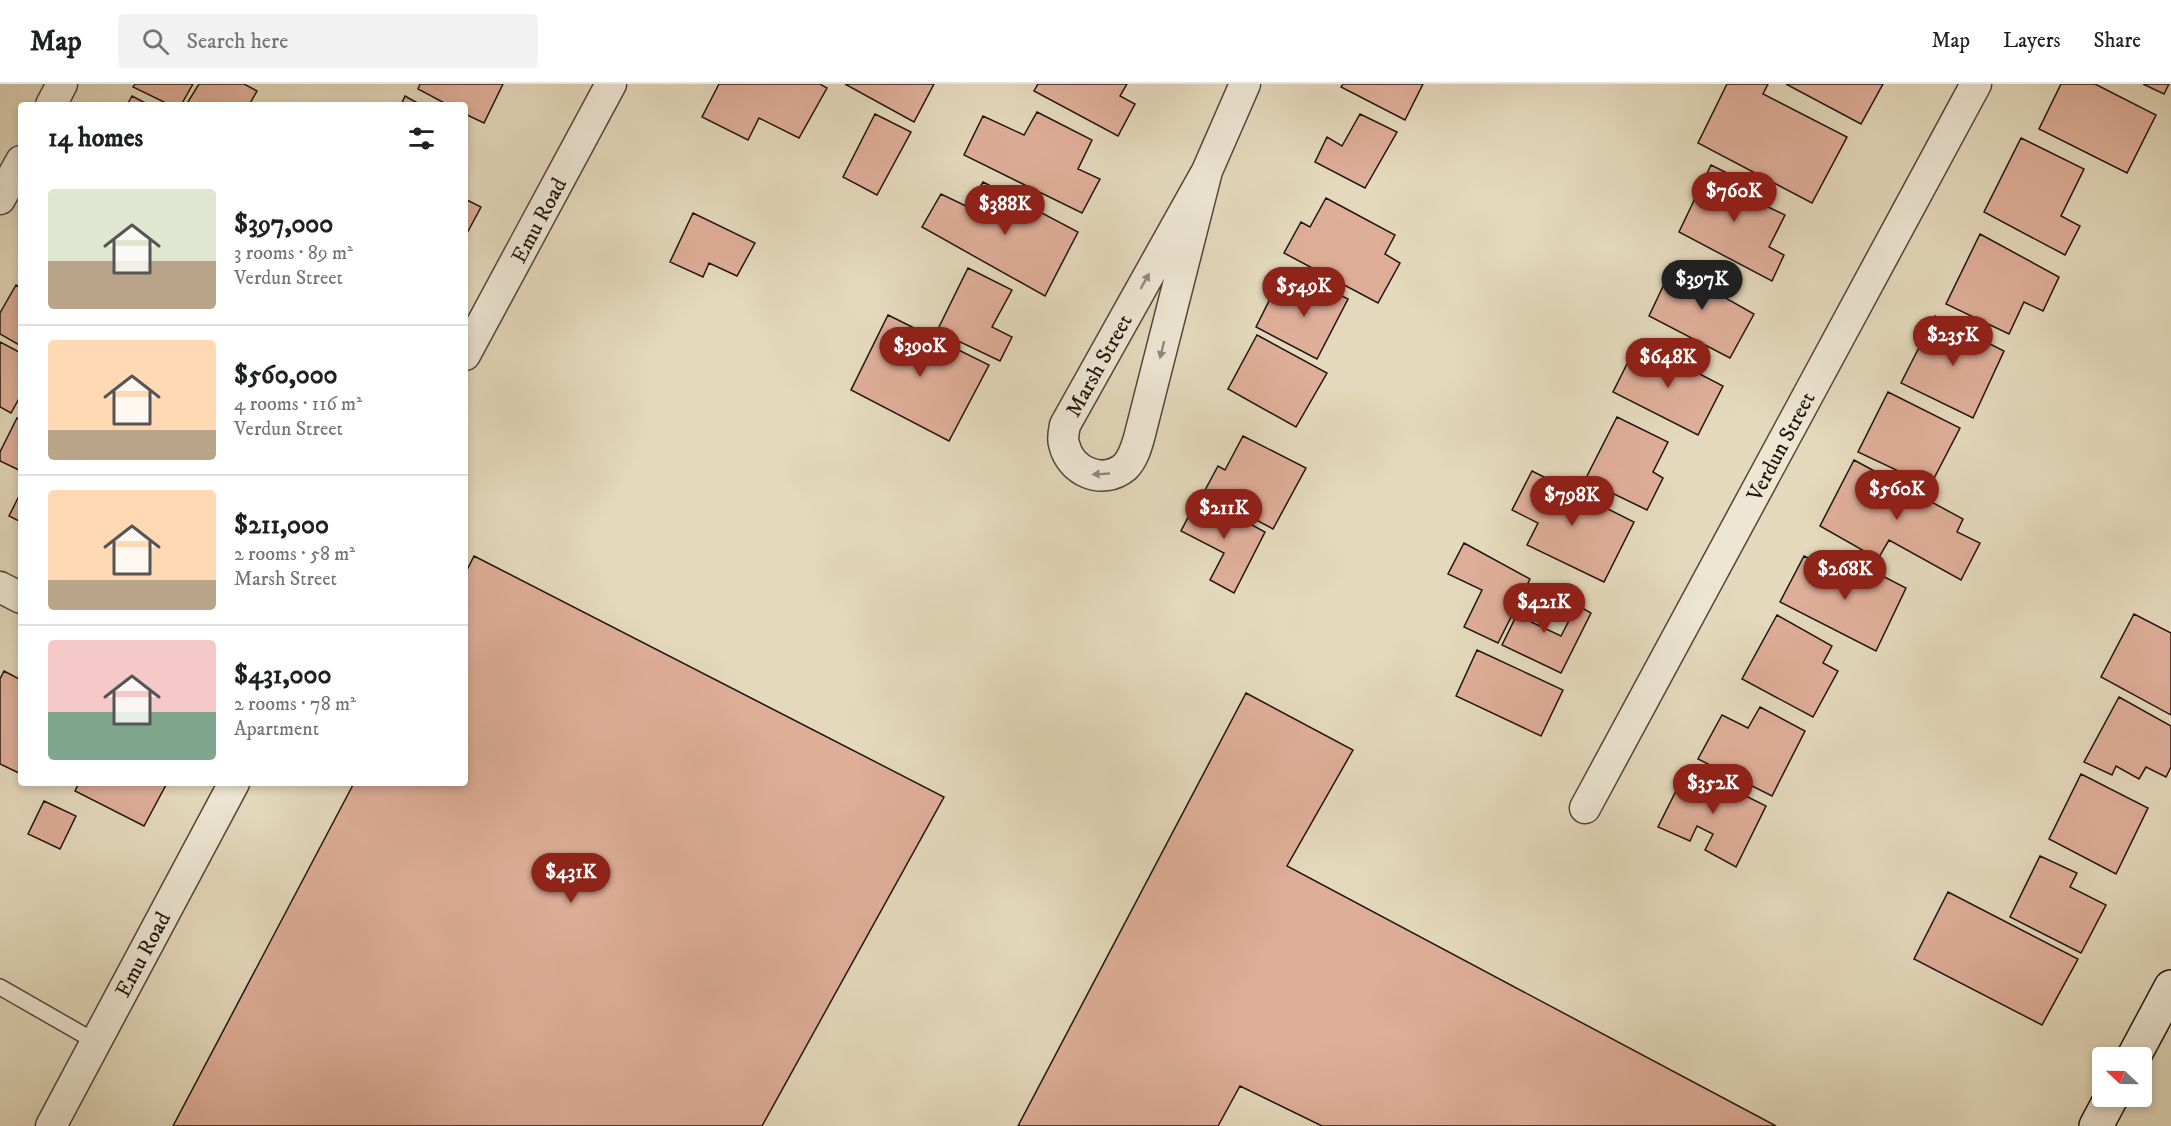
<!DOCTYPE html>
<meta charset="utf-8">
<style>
body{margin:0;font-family:"IM FELL DW Pica",serif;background:#f2f2f2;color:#202124;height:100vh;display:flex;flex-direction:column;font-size:22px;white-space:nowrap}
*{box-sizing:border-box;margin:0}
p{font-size:20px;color:#757577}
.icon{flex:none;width:33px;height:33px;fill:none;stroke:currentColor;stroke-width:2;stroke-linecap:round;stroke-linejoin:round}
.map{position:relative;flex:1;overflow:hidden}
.panel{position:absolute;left:18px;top:18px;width:450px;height:684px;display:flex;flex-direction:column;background:#fff;border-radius:6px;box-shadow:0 3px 9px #0003}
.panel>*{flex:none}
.needle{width:39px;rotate:292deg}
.buttons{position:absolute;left:2092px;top:963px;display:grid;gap:12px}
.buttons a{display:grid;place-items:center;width:60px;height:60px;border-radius:6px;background:#fff;box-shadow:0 3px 9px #0003;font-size:30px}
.price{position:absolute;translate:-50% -51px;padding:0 14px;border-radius:21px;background:#8f2418;color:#fff;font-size:20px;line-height:39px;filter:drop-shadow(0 2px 3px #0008)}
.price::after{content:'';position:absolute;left:50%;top:36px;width:18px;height:14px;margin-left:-9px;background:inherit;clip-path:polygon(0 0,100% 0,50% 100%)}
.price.active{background:#222;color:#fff}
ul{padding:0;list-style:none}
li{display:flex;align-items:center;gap:18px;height:150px;padding:0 30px}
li+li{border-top:2px solid #e0e0e0}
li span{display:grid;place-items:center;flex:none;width:168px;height:120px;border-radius:6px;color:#555}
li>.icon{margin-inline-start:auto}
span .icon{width:72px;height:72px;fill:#fffc;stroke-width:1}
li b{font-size:26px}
h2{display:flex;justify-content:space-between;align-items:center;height:72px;padding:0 30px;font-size:26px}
header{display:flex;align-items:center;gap:36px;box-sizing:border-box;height:84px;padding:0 30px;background:#fff;border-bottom:2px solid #e0e0e0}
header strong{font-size:28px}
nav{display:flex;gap:33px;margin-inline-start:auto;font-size:21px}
.search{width:420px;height:54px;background:#f2f2f2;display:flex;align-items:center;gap:15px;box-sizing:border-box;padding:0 21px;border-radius:6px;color:#757577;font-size:22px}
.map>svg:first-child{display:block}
.building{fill:#dfae99;stroke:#21140f;stroke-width:1.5}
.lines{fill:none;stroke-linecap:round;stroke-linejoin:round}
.lane-casing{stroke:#52453a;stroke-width:18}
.street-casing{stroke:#52453a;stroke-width:33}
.secondary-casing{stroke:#21140f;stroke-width:36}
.lane{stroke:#ede6d3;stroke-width:15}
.street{stroke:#ede6d3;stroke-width:30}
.secondary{stroke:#ede6d3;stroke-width:33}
.oneway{fill:#91887b}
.labels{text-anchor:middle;stroke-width:5;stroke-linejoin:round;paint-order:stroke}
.street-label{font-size:22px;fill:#21140f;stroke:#ede6d3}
</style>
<header>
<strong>Map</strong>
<div class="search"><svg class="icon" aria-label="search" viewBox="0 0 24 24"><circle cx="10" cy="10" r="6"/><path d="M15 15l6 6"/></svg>Search here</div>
<nav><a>Map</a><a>Layers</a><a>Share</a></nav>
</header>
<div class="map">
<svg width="2171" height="1042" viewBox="0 0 2171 1042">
<rect width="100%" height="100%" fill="#e4d9bc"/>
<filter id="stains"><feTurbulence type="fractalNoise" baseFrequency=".00333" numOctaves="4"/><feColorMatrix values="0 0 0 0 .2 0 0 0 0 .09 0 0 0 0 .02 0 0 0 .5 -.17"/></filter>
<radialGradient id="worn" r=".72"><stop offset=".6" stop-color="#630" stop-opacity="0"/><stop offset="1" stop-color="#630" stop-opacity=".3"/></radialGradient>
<path class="building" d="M135,0H193L181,21H170L133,3Z
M199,0H244L257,7L249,21H186Z
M420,0H503L484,39L465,30V21H448L418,5Z
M719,0H820L827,4L799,54L759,34L748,56L702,33Z
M845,0H934L914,38Z
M1038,0H1127L1120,12L1135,20L1118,52L1034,7Z
M1343,0H1423L1405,36L1341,3Z
M1727,0H1768L1763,10L1847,53L1812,119L1698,59Z
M1786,0H1883L1861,40Z
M2061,0H2095L2156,31L2127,89L2039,45Z
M2143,0H2169L2164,10Z
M132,12L149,21H127Z
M405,12L421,21H401Z
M1037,28L1092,56L1078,85L1100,95L1082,129L964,71L983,32L1024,51Z
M875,30L911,48L877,111L843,93Z
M1360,30L1397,48L1365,104L1315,78L1327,53L1342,62Z
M2021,54L2084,85L2061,132L2080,142L2065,171L1984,128Z
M1711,81L1755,103L1749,114L1785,131L1769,163L1784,171L1772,197L1679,148Z
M983,98L1078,148L1045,212L922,143L941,110L968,123Z
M1326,114L1395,151L1385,170L1400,179L1378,219L1284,169L1301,138L1310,143Z
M465,115L481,123L465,153Z
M693,129L755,159L737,192L709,179L703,193L670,178Z
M1980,150L2059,193L2043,227L2024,218L2009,250L1946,220Z
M1691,177L1720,191L1713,207L1754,230L1730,274L1649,232L1667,194L1680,200Z
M968,184L1012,206L992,243L1012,253L1000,277L937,247Z
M1310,195L1348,215L1317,275L1256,243L1274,207L1297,219Z
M16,201L21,204V262L0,250V229Z
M888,231L989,281L949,357L851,306Z
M1935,232L2004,267L1973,334L1901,299Z
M1257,251L1327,289L1296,343L1228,305Z
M0,258L21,269V311L11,329L0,323Z
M1638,258L1723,302L1698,351L1613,308Z
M1888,308L1960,344L1930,402L1858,368Z
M1617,333L1668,358L1653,388L1663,394L1647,426L1585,396Z
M17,334L21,336V387L0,377V368Z
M1243,352L1306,384L1273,445L1204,408L1218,382L1225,386Z
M1854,376L1963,435L1957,448L1980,459L1961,496L1889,456L1878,475L1820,442Z
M1532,387L1634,438L1604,498L1527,461L1538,439L1512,426Z
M21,408V438L9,432Z
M1199,412L1265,448L1234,509L1210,496L1224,469L1181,447Z
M1464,459L1530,495L1498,559L1464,543L1482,506L1448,490Z
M474,472L944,713L762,1042H173L354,699H465V490Z
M1804,472L1861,500L1869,485L1906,504L1876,567L1780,518Z
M1532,500L1547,508L1531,538L1561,552L1577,521L1591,529L1561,589L1502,561Z
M2134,530L2171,549V631L2101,593Z
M1777,531L1832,562L1823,579L1838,587L1813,633L1742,595Z
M1477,566L1563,606L1541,652L1456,612Z
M4,587L21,596V690L0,680V595Z
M1246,609L1353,666L1287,782L1776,1042H1322L1240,1002L1218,1042H1018Z
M2119,613L2171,642V683L2166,693L2146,683L2139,695L2116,682L2112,691L2084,678Z
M1760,623L1805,647L1772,712L1698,675L1722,631L1748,644Z
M1688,683L1766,722L1736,783L1705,766L1713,750L1697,742L1690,757L1658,743Z
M2081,690L2148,724L2116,790L2049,755Z
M79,699H167L144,742L75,707Z
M44,717L76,732L60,765L28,750Z
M2040,772L2077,789L2070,803L2106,821L2081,869L2010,833Z
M1948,808L2078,875L2042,941L1914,875Z"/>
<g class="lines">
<defs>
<path id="lane" d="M0,903L96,958"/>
<path id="street" d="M51,21L62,0
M1207,87L1139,354C1136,364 1133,375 1125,383C1102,402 1070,387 1064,360C1062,354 1064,347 1065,341L1207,87L1245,0
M0,115L21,77
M465,271L611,0
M0,503L21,514
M1585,724L1976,0
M51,1042L234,699"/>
<path id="secondary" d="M2133,974L2171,903
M2096,1042L2112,1012"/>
</defs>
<use href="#lane" class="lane-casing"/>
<use href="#street" class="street-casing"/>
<use href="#secondary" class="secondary-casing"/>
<use href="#lane" class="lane"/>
<use href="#street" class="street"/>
<use href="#secondary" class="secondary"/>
</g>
<defs><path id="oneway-solid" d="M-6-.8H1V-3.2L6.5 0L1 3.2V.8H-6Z" transform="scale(1.5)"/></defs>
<g class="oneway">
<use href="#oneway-solid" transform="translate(1145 197) rotate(-61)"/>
<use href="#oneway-solid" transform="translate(1162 266) rotate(104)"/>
<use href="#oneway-solid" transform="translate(1101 390) rotate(177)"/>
</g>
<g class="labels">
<g class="street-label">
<text transform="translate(538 136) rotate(-62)" y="8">Emu Road</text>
<text transform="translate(1098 281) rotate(-61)" y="8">Marsh Street</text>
<text transform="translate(1780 362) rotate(-62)" y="8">Verdun Street</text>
<text transform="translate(142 870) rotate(-62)" y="8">Emu Road</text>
</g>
</g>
<rect width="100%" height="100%" filter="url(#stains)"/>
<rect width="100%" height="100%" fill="url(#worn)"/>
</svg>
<div class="buttons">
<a><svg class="needle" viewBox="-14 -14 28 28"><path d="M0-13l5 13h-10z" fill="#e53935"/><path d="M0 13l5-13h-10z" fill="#757577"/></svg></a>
</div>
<b class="price" style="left:1734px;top:139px">$760K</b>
<b class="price" style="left:1005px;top:152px">$388K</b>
<b class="price active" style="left:1702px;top:227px">$397K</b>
<b class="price" style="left:1304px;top:234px">$549K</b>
<b class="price" style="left:1953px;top:283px">$235K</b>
<b class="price" style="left:920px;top:294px">$390K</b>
<b class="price" style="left:1668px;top:305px">$648K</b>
<b class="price" style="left:1897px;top:437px">$560K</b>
<b class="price" style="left:1572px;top:443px">$798K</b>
<b class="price" style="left:1224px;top:456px">$211K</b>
<b class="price" style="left:1845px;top:517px">$268K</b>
<b class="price" style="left:1544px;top:550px">$421K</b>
<b class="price" style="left:1713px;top:731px">$352K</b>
<b class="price" style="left:571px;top:820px">$431K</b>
<section class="panel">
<h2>14 homes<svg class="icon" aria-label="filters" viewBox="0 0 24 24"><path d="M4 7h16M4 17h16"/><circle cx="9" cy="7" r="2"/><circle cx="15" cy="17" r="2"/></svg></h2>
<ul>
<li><span style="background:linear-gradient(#dfe7d0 60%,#b9a48a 0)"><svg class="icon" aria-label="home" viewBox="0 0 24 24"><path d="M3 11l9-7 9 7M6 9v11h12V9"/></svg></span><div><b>$397,000</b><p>3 rooms · 89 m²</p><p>Verdun Street</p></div></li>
<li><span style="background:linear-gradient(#ffd9b3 75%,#b9a48a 0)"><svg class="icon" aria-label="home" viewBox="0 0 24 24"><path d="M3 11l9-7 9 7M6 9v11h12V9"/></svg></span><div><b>$560,000</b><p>4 rooms · 116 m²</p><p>Verdun Street</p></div></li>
<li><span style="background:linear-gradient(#ffd9b3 75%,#b9a48a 0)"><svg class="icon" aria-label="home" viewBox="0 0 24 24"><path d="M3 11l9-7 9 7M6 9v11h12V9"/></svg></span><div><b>$211,000</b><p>2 rooms · 58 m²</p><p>Marsh Street</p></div></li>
<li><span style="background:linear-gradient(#f6c9c9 60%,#7fa58c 0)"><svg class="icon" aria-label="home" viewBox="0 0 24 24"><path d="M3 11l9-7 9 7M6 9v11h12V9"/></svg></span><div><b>$431,000</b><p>2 rooms · 78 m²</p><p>Apartment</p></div></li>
</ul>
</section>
</div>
